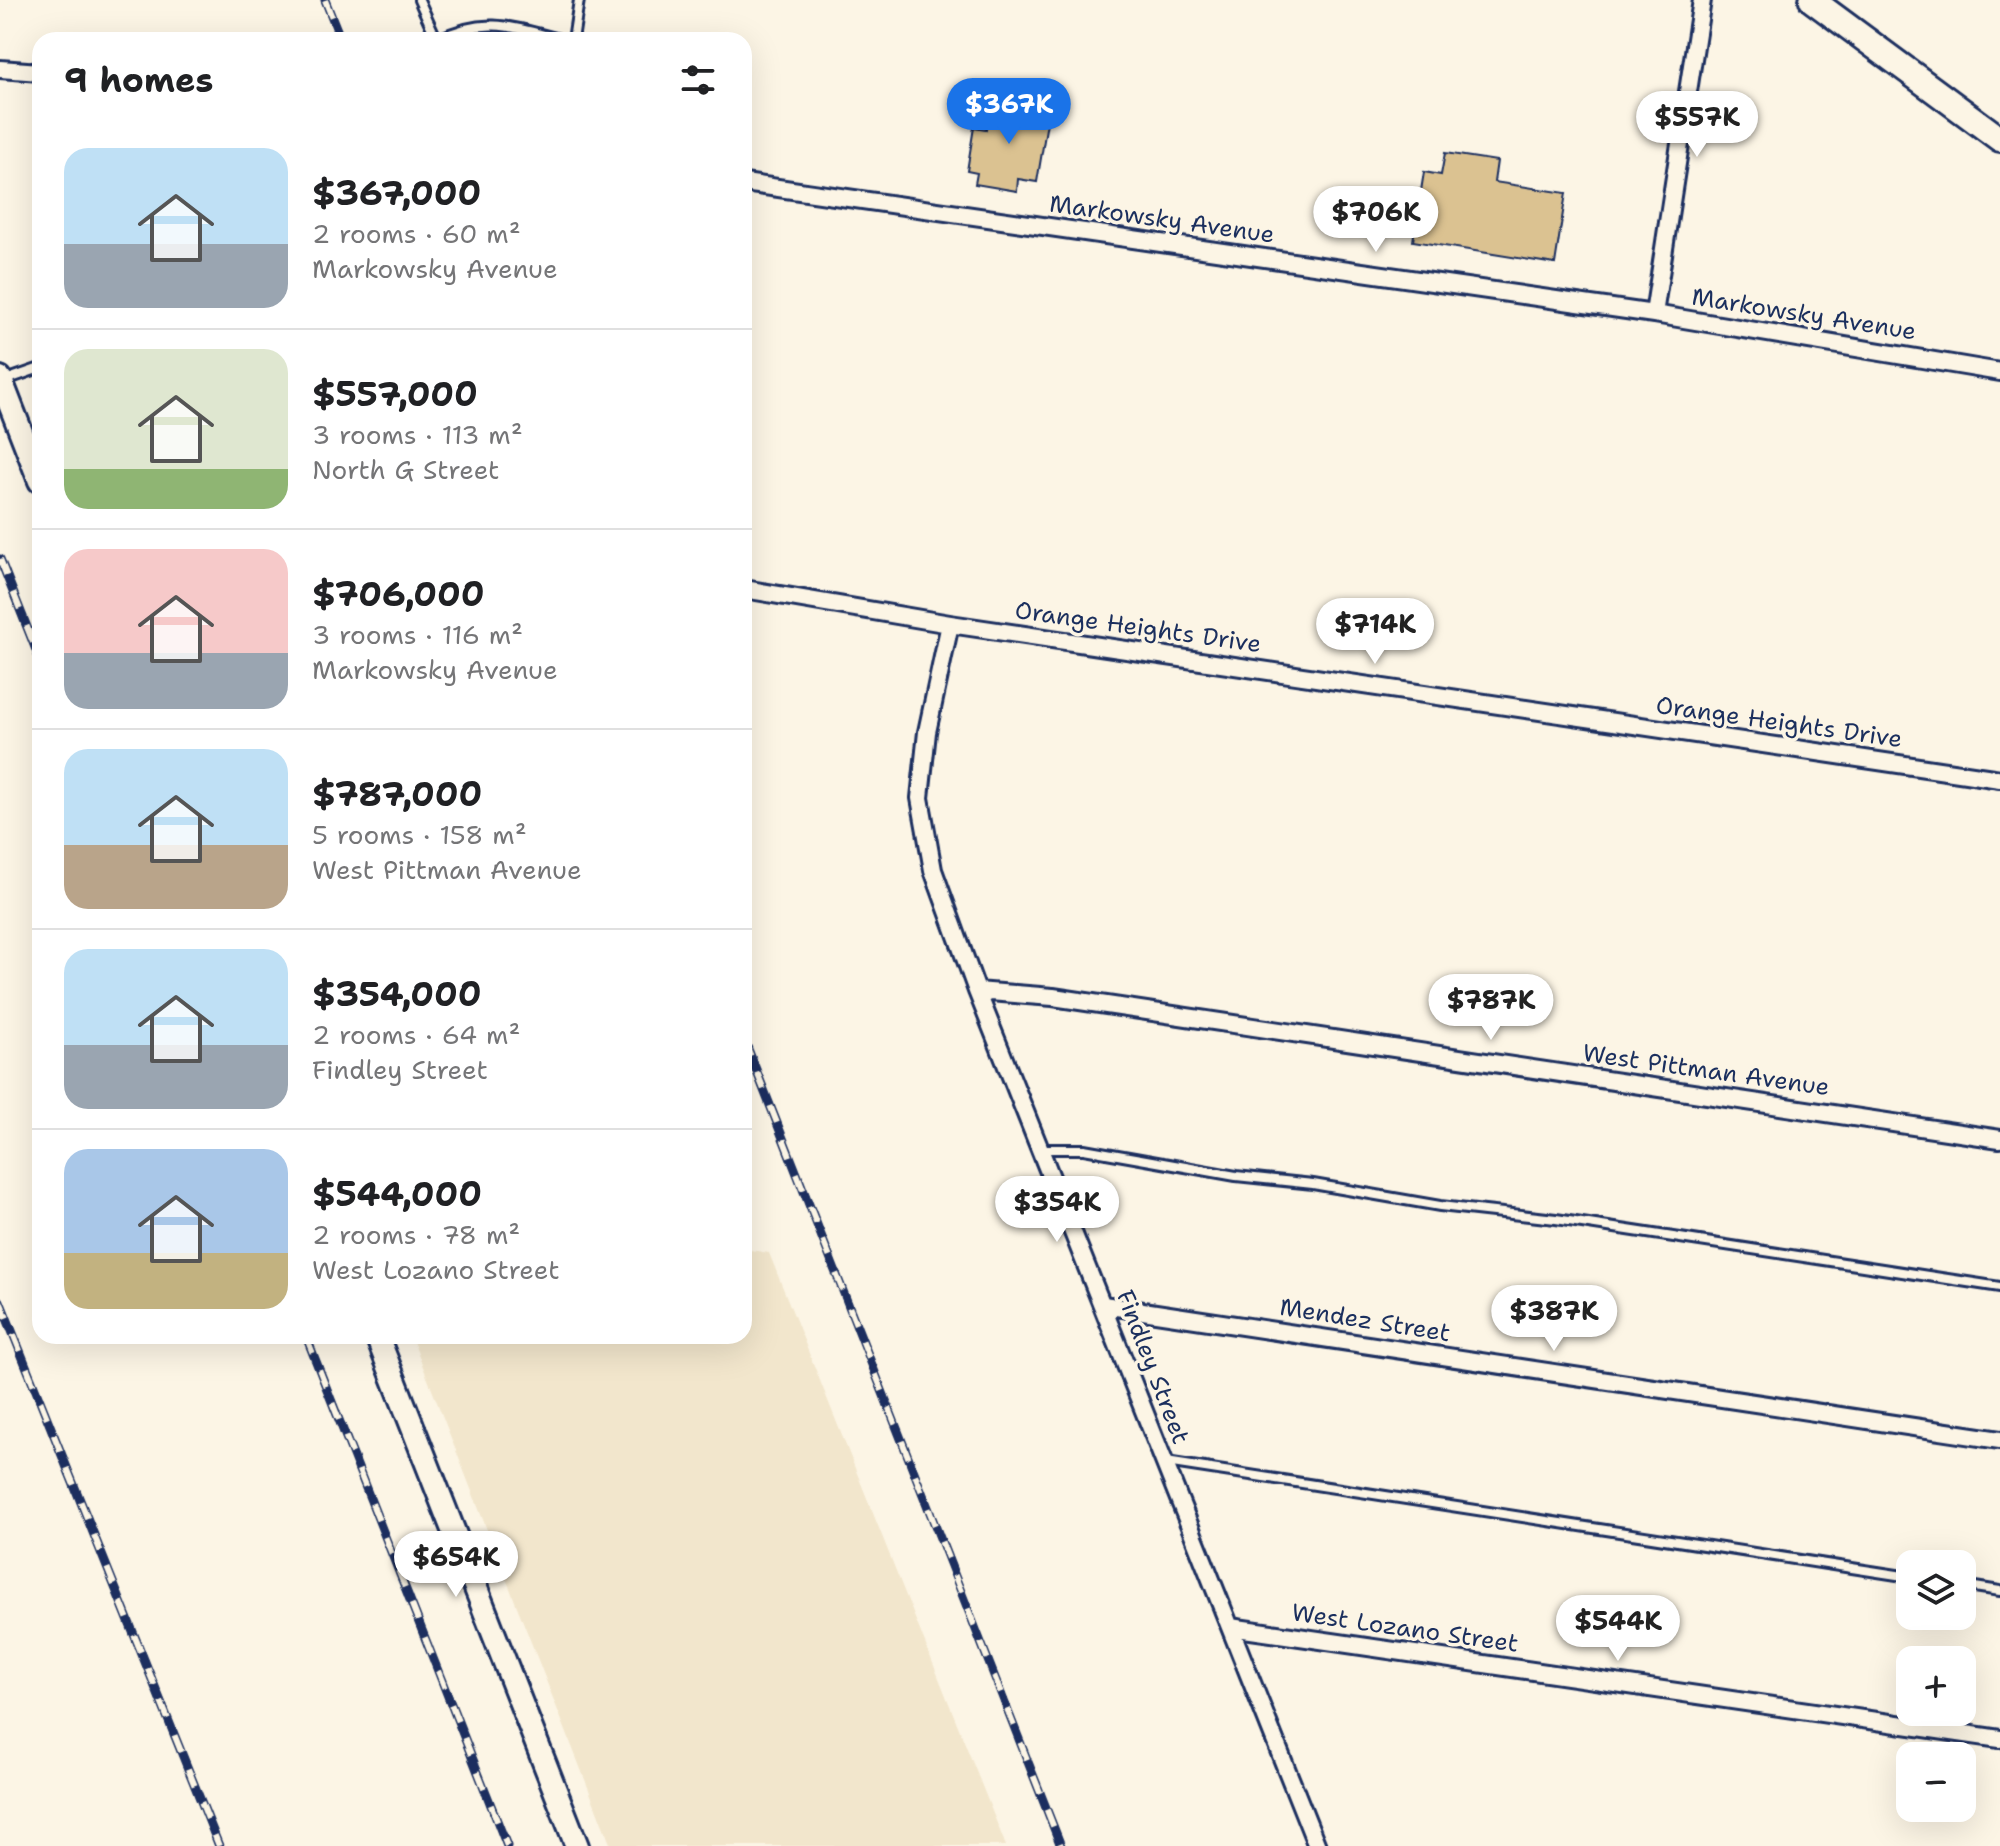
<!DOCTYPE html>
<meta charset="utf-8">
<style>
body{margin:0;font-family:"Shantell Sans",sans-serif;background:#f2f2f2;color:#202124;height:100vh;display:flex;flex-direction:column;font-size:30px;white-space:nowrap}
*{box-sizing:border-box;margin:0}
p{font-size:26px;color:#757577}
.icon{flex:none;width:44px;height:44px;fill:none;stroke:currentColor;stroke-width:2;stroke-linecap:round;stroke-linejoin:round}
.map{position:relative;flex:1;overflow:hidden}
.sheet{position:absolute;left:32px;top:32px;width:720px;height:1312px;display:flex;flex-direction:column;background:#fff;border-radius:24px;box-shadow:0 8px 32px #0002}
.sheet>*{flex:none}
.buttons{position:absolute;left:1896px;top:1550px;display:grid;gap:16px}
.buttons a{display:grid;place-items:center;width:80px;height:80px;border-radius:16px;background:#fff;box-shadow:0 8px 32px #0002;font-size:40px}
.price{position:absolute;translate:-50% -68px;padding:0 18px;border-radius:28px;background:#fff;color:#222;font-size:26px;line-height:52px;filter:drop-shadow(0 2px 4px #0008)}
.price::after{content:'';position:absolute;left:50%;top:48px;width:24px;height:18px;margin-left:-12px;background:inherit;clip-path:polygon(0 0,100% 0,50% 100%)}
.price.current{background:#1a73e8;color:#fff}
ul{padding:0;list-style:none}
li{display:flex;align-items:center;gap:24px;height:200px;padding:0 32px}
li+li{border-top:2px solid #e0e0e0}
li span{display:grid;place-items:center;flex:none;width:224px;height:160px;border-radius:24px;color:#555}
li>.icon{margin-inline-start:auto}
span .icon{width:96px;height:96px;fill:#fffc;stroke-width:1}
li b{font-size:34px}
h2{display:flex;justify-content:space-between;align-items:center;height:96px;padding:0 32px;font-size:34px}
.map>svg:first-child{display:block}
.built{fill:#f2e6cc}
.building{fill:#dbc291;stroke:#1b2f5e;stroke-width:2}
.lines{fill:none;stroke-linecap:round;stroke-linejoin:round}
.lane-casing{stroke:#1b2f5e;stroke-width:14}
.street-casing{stroke:#1b2f5e;stroke-width:22}
.secondary-casing{stroke:#1b2f5e;stroke-width:28}
.primary-casing{stroke:#1b2f5e;stroke-width:30}
.lane{stroke:#fcf5e5;stroke-width:8}
.street{stroke:#fcf5e5;stroke-width:16}
.secondary{stroke:#fcf5e5;stroke-width:22}
.primary{stroke:#fcf5e5;stroke-width:24}
.rail-casing{stroke:#1b2f5e;stroke-width:9}
.rail{stroke:#fcf5e5;stroke-width:6;stroke-dasharray:18;stroke-linecap:butt}
.labels{text-anchor:middle;stroke-width:7;stroke-linejoin:round;paint-order:stroke}
.street-label{font-size:24px;fill:#1b2f5e;stroke:#fcf5e5}
</style>
<div class="map">
<svg width="2000" height="1846" viewBox="0 0 2000 1846">
<rect width="100%" height="100%" fill="#fcf5e5"/>
<filter id="ink" filterUnits="userSpaceOnUse"><feTurbulence type="fractalNoise" baseFrequency=".0125" numOctaves="2"/><feDisplacementMap in="SourceGraphic" scale="16" xChannelSelector="R" yChannelSelector="G"/><feConvolveMatrix kernelMatrix="1 2 1 2 8 2 1 2 1" color-interpolation-filters="sRGB"/></filter>
<g filter="url(#ink)">
<path class="built" d="M744,1249L769,1253L1006,1846H611L411,1336H744Z"/>
<path class="building" d="M991,101L1049,110L1037,182L1018,179L1017,191L975,184L977,173L967,171L974,127L986,129Z
M1445,153L1497,161L1494,182L1566,193L1555,264L1413,241L1424,172L1441,175Z"/>
<g class="lines">
<defs>
<path id="lane" d="M419,0L437,40
M437,40C484,15 514,27 563,40
M573,40L579,0
M3,381L40,368
M1041,1149H1084L1236,1176L1313,1184L1440,1206L1556,1219L2000,1287
M1166,1462L1910,1577
M1962,1585L2000,1591"/>
<path id="street" d="M0,69L40,72
M744,183L1654,314L2000,372
M1654,314L1702,0
M744,589L950,624L2000,779
M950,624L927,732L920,798L933,870L977,991L1317,1846
M977,991L1053,997L2000,1139
M1103,1305L2000,1440
M1230,1627L2000,1739"/>
<path id="secondary" d="M0,378L40,481
M377,1336L577,1846"/>
<path id="primary" d="M1812,0L2000,139"/>
</defs>
<use href="#lane" class="lane-casing"/>
<use href="#street" class="street-casing"/>
<use href="#secondary" class="secondary-casing"/>
<use href="#primary" class="primary-casing"/>
<use href="#lane" class="lane"/>
<use href="#street" class="street"/>
<use href="#secondary" class="secondary"/>
<use href="#primary" class="primary"/>
<defs>
<path id="rail" d="M325,0L341,40
M0,559L40,660
M744,1039L1061,1846
M0,1301L219,1846
M306,1336L507,1846"/>
</defs>
<use href="#rail" class="rail-casing"/>
<use href="#rail" class="rail"/>
</g>
</g>
<g class="labels">
<g class="street-label">
<text transform="translate(1162 219) rotate(8)" y="8">Markowsky Avenue</text>
<text transform="translate(1804 314) rotate(9)" y="8">Markowsky Avenue</text>
<text transform="translate(1138 627) rotate(8)" y="8">Orange Heights Drive</text>
<text transform="translate(1779 722) rotate(8)" y="8">Orange Heights Drive</text>
<text transform="translate(1706 1070) rotate(8)" y="8">West Pittman Avenue</text>
<text transform="translate(1365 1320) rotate(9)" y="8">Mendez Street</text>
<text transform="translate(1153 1367) rotate(69)" y="8">Findley Street</text>
<text transform="translate(1405 1628) rotate(8)" y="8">West Lozano Street</text>
</g>
</g>
</svg>
<div class="buttons">
<a><svg class="icon" aria-label="layers" viewBox="0 0 24 24"><path d="M12 4l9 5-9 5-9-5zM3 14l9 5 9-5"/></svg></a>
<a>+</a>
<a>−</a>
</div>
<b class="price current" style="left:1009px;top:146px">$367K</b>
<b class="price" style="left:1697px;top:159px">$557K</b>
<b class="price" style="left:1376px;top:254px">$706K</b>
<b class="price" style="left:1375px;top:666px">$714K</b>
<b class="price" style="left:1491px;top:1042px">$787K</b>
<b class="price" style="left:1057px;top:1244px">$354K</b>
<b class="price" style="left:1554px;top:1353px">$387K</b>
<b class="price" style="left:456px;top:1599px">$654K</b>
<b class="price" style="left:1618px;top:1663px">$544K</b>
<section class="sheet">
<h2>9 homes<svg class="icon" aria-label="filters" viewBox="0 0 24 24"><path d="M4 7h16M4 17h16"/><circle cx="9" cy="7" r="2"/><circle cx="15" cy="17" r="2"/></svg></h2>
<ul>
<li><span style="background:linear-gradient(#bfe0f5 60%,#9aa5b1 0)"><svg class="icon" aria-label="home" viewBox="0 0 24 24"><path d="M3 11l9-7 9 7M6 9v11h12V9"/></svg></span><div><b>$367,000</b><p>2 rooms · 60 m²</p><p>Markowsky Avenue</p></div></li>
<li><span style="background:linear-gradient(#dfe7d0 75%,#8fb573 0)"><svg class="icon" aria-label="home" viewBox="0 0 24 24"><path d="M3 11l9-7 9 7M6 9v11h12V9"/></svg></span><div><b>$557,000</b><p>3 rooms · 113 m²</p><p>North G Street</p></div></li>
<li><span style="background:linear-gradient(#f6c9c9 65%,#9aa5b1 0)"><svg class="icon" aria-label="home" viewBox="0 0 24 24"><path d="M3 11l9-7 9 7M6 9v11h12V9"/></svg></span><div><b>$706,000</b><p>3 rooms · 116 m²</p><p>Markowsky Avenue</p></div></li>
<li><span style="background:linear-gradient(#bfe0f5 60%,#b9a48a 0)"><svg class="icon" aria-label="home" viewBox="0 0 24 24"><path d="M3 11l9-7 9 7M6 9v11h12V9"/></svg></span><div><b>$787,000</b><p>5 rooms · 158 m²</p><p>West Pittman Avenue</p></div></li>
<li><span style="background:linear-gradient(#bfe0f5 60%,#9aa5b1 0)"><svg class="icon" aria-label="home" viewBox="0 0 24 24"><path d="M3 11l9-7 9 7M6 9v11h12V9"/></svg></span><div><b>$354,000</b><p>2 rooms · 64 m²</p><p>Findley Street</p></div></li>
<li><span style="background:linear-gradient(#a9c7e8 65%,#c2b280 0)"><svg class="icon" aria-label="home" viewBox="0 0 24 24"><path d="M3 11l9-7 9 7M6 9v11h12V9"/></svg></span><div><b>$544,000</b><p>2 rooms · 78 m²</p><p>West Lozano Street</p></div></li>
</ul>
</section>
</div>
